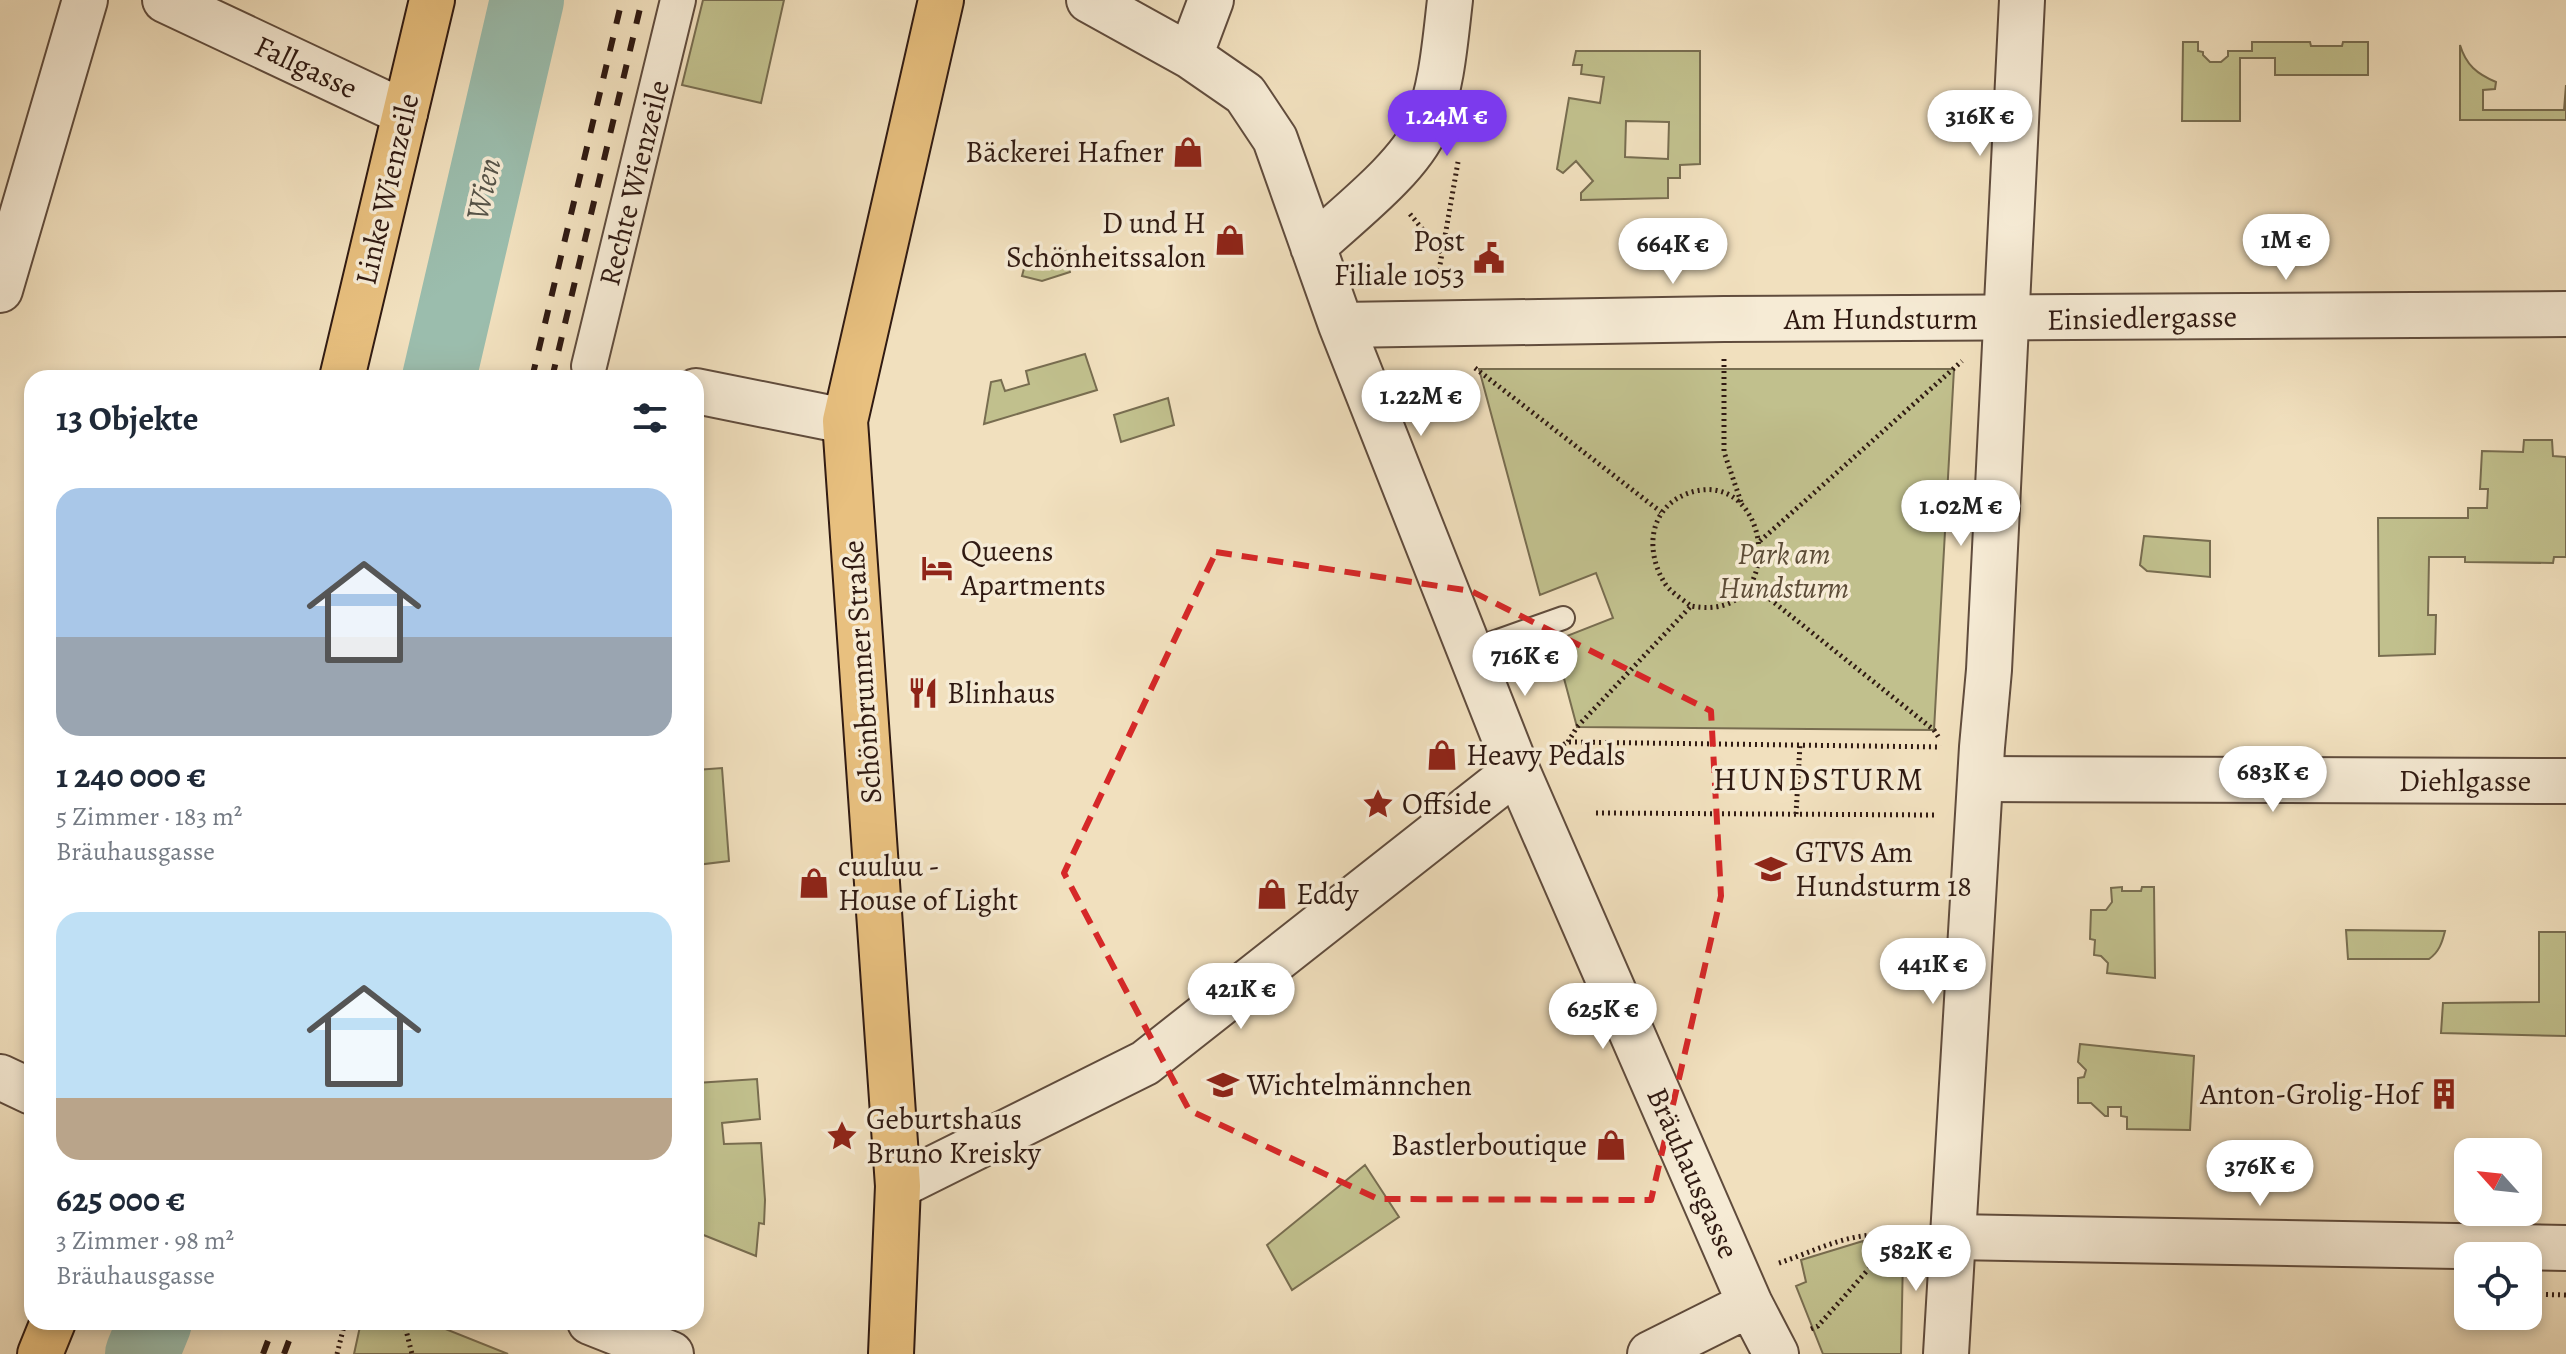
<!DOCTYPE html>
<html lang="de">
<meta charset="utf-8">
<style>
body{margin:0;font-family:Alegreya,serif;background:#f2f2f3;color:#1f2937;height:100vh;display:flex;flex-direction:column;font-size:30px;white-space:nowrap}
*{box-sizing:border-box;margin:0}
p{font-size:26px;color:#747a83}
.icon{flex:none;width:44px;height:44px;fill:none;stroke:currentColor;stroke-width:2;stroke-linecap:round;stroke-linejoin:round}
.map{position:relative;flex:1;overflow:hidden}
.details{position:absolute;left:24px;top:370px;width:680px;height:960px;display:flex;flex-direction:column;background:#fff;border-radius:24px;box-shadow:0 4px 12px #0003}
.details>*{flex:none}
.needle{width:52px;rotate:297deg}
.fabs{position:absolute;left:2454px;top:1138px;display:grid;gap:16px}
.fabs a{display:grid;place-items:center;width:88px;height:88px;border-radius:16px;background:#fff;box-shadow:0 4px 12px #0003;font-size:40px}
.price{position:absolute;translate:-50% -68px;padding:0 18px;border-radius:28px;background:#fff;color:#222;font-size:26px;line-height:52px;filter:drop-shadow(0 2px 4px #0008)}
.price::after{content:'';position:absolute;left:50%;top:48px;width:24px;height:18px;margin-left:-12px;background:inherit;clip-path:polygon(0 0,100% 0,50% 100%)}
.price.current{background:#7c3aed;color:#fff}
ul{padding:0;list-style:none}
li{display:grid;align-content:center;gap:16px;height:424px;padding:0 32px}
li span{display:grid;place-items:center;height:248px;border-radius:24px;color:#555}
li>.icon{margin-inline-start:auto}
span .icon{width:144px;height:144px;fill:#fffc;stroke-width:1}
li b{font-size:34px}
h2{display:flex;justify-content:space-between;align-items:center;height:96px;padding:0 32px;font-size:34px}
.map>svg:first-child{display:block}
.green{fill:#c1c08d;stroke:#786d50;stroke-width:2;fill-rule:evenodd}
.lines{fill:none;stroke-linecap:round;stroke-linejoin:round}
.river{stroke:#9bbdad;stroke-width:74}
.service-casing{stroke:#604c3d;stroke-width:26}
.pedestrian-casing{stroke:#604c3d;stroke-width:38}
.minor-casing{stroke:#604c3d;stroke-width:48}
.tertiary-casing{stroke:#604c3d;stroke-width:48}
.primary-casing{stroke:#301a12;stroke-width:48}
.path{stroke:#301a12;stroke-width:5;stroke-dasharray:2 4;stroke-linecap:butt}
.service{stroke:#f6ebd5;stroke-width:22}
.pedestrian{stroke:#f6ebd5;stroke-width:34}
.minor{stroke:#f6ebd5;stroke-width:44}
.tertiary{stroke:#f6ebd5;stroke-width:44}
.primary{stroke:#e8c07f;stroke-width:44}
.rail{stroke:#301a12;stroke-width:6;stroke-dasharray:14 14;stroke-linecap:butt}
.marked{fill:none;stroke:#d62828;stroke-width:6;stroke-dasharray:16 10;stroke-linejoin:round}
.labels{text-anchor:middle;stroke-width:7;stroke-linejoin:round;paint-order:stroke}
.street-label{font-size:30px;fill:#301a12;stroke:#f6ebd5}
.poi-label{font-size:30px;fill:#301a12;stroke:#f6ebd5;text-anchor:start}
.park-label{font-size:30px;font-style:italic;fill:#5c4c37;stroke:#f6ebd5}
.water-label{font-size:32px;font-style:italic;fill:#555348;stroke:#f6ebd5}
.neighbourhood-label{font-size:32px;letter-spacing:2px;fill:#301a12;stroke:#f6ebd5}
</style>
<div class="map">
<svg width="2566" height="1354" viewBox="0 0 2566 1354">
<rect width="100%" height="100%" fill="#f1e0be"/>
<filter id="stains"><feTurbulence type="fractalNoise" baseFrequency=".0025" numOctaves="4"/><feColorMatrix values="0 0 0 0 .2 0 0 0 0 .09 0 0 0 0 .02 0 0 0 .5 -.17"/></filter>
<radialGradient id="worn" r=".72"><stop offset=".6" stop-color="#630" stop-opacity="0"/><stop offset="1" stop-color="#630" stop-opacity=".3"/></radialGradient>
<path class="green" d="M703,0H784L761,103L682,85Z
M2183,42H2198V51L2203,52V55L2210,62H2221L2228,56V51H2252V42H2310L2311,46H2342L2343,42H2368V75H2275V58H2240V121H2182Z
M2460,45C2466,65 2477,74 2496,82L2495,89L2483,90V110H2564L2566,85V120H2460Z
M1576,51H1700V164L1680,165V178H1668V198L1581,200V193L1593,181L1576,161L1563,173L1557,169L1569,98L1600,103L1604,77L1581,74L1582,65H1573ZM1626,121L1669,122L1668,159L1625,157Z
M1066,251L1070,272L1042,281L1022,276L1027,257H1047Z
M1085,354L1097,390L984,424L991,382L1001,380L1005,391L1029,384L1026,371Z
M1479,369H1954L1934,730L1577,727L1554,641L1613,618L1596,573L1540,595Z
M1168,398L1174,425L1121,442L1114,415Z
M2524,440H2552L2553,456L2566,457V557H2554L2553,563L2465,562V557H2429L2428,615H2436L2435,654L2379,656L2378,518H2468V508H2487L2488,489H2480L2482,451L2523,452Z
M2144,536L2210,541V577L2147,571L2140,565Z
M722,768L729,861L696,865V770Z
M2122,887V891H2141L2142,887H2154L2155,978L2107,973L2108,963L2101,956L2094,955L2095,940L2090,939L2091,910H2106L2112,902L2111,888Z
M2346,930L2445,931C2442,943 2439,952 2429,959H2348Z
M2539,932H2566V1036L2441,1033L2443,1003L2539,1002Z
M2080,1044L2194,1056L2190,1130L2127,1129V1117L2121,1116V1107H2108V1116H2105L2091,1103H2078V1078L2084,1077L2086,1070L2078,1062Z
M757,1079L760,1119L722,1123L724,1144L761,1143L765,1200L764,1224L759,1223L756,1256L696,1232V1083Z
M1365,1165L1399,1217L1292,1290L1267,1245Z
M1863,1241L1872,1264L1903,1257L1901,1354H1823L1796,1286L1806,1282L1801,1260Z
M361,1322H428L508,1354H354Z"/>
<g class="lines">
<path class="river" d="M439,378L527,0
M142,1354L155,1322"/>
<defs>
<path id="service" d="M1470,651L1563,618"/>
<path id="pedestrian" d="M589,366L678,0"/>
<path id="minor" d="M165,0L405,113
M1089,0L1190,56L1245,94L1275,139L1341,325L1517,770L1750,1304L1776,1354
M1190,56L1211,0
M1313,247C1346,216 1409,168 1426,127C1442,86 1445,43 1450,0
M0,290L85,0
M1341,325L1724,319L2566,314
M696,391L845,421
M1981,779L2566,781
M0,1077L32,1092
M898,1186L1145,1063L1517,770
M1953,1237L2566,1248
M590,1322L671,1354
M1650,1354L1750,1304"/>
<path id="tertiary" d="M1946,1354L1982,747L1989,670L2022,0"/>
<path id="primary" d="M342,378L432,0
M40,1354L53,1322
M891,1354L898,1186L845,421L941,0"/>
</defs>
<use href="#service" class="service-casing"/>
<use href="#pedestrian" class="pedestrian-casing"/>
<use href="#minor" class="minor-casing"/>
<use href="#tertiary" class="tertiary-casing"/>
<use href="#primary" class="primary-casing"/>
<path class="path" d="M1410,214L1442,253
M1437,282L1458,162
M1724,359V452L1741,502
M1475,368L1661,512
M1760,541L1962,361
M1751,584L1934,730L1939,738
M1568,742L1577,727L1691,606C1682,599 1669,591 1664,582C1645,550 1649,509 1686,494C1772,461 1792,625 1691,606
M1553,750L1568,742L1941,747
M1596,813L1935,815
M1796,814L1800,745
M1779,1263C1816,1251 1856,1228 1896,1237
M2528,1294L2566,1295
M404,1322L412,1354
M1811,1329L1818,1326L1897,1237H1912
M337,1354L345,1322"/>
<use href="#service" class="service"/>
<use href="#pedestrian" class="pedestrian"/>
<use href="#minor" class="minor"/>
<use href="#tertiary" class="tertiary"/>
<use href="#primary" class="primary"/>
<path class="rail" d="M532,378L622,0
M552,378L642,0
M263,1354L275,1322
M284,1354L296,1322"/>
</g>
<path class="marked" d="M1216,552L1471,591L1711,711L1721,896L1651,1200L1378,1199L1189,1110L1064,873Z"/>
<defs>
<symbol id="shop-bare" viewBox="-9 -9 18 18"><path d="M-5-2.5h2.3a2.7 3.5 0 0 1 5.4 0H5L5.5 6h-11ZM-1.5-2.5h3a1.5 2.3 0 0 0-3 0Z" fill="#8f2418" stroke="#f6ebd5" stroke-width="2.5" paint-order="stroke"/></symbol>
<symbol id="civic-bare" viewBox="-9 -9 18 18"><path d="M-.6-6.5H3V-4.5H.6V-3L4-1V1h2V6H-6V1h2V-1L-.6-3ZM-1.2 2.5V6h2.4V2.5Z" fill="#8f2418" stroke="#f6ebd5" stroke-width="2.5" paint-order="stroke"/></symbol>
<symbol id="hotel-bare" viewBox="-9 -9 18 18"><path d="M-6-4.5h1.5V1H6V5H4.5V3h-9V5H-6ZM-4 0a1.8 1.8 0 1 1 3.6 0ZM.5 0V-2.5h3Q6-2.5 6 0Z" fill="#8f2418" stroke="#f6ebd5" stroke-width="2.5" paint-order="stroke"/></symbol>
<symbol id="restaurant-bare" viewBox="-9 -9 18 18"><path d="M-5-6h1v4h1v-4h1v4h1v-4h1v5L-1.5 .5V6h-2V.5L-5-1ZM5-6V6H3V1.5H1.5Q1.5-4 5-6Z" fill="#8f2418" stroke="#f6ebd5" stroke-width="2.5" paint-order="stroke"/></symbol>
<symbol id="sight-bare" viewBox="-9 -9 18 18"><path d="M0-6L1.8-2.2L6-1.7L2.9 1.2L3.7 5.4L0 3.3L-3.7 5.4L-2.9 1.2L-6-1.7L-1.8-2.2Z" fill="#8f2418" stroke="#f6ebd5" stroke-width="2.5" paint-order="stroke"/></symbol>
<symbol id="school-bare" viewBox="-9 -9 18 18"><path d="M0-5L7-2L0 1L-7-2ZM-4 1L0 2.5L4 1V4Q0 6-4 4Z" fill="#8f2418" stroke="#f6ebd5" stroke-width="2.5" paint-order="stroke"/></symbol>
<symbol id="building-bare" viewBox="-9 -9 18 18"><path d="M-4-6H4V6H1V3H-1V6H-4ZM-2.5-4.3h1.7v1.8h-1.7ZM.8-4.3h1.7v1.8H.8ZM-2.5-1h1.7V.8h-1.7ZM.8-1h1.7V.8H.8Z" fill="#8f2418" stroke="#f6ebd5" stroke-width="2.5" paint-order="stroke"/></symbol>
</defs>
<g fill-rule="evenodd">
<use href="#shop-bare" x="1166" y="130" width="44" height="44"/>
<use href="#shop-bare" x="1208" y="218" width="44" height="44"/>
<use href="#civic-bare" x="1467" y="236" width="44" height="44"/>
<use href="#hotel-bare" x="915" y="546" width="44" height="44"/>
<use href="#restaurant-bare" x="901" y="671" width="44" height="44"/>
<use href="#shop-bare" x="1420" y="733" width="44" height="44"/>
<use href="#sight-bare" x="1356" y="782" width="44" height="44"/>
<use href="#school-bare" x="1749" y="847" width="44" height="44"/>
<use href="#shop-bare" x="792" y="861" width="44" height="44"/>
<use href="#shop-bare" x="1250" y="872" width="44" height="44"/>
<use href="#school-bare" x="1201" y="1063" width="44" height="44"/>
<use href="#building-bare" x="2422" y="1072" width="44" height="44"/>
<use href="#sight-bare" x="820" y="1114" width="44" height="44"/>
<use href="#shop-bare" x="1589" y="1123" width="44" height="44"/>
</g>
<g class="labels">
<g class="street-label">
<text transform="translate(306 67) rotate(25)" y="10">Fallgasse</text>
<text transform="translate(634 183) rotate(-76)" y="10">Rechte Wienzeile</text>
<text transform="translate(387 189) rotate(-77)" y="10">Linke Wienzeile</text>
<text transform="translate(2142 318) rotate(-1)" y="10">Einsiedlergasse</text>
<text x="1881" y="329">Am Hundsturm</text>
<text transform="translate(862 672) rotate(-94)" y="10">Schönbrunner Straße</text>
<text x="2465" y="791">Diehlgasse</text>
<text transform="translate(1693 1173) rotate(66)" y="10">Bräuhausgasse</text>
</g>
<g class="poi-label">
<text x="1164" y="162" text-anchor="end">Bäckerei Hafner</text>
<text x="1206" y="233" text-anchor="end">D und H<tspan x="1206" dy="34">Schönheitssalon</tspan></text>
<text x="1465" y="251" text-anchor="end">Post<tspan x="1465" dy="34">Filiale 1053</tspan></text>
<text x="961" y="561">Queens<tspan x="961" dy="34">Apartments</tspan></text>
<text x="947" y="703">Blinhaus</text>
<text x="1466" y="765">Heavy Pedals</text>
<text x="1402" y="814">Offside</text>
<text x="1795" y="862">GTVS Am<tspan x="1795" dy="34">Hundsturm 18</tspan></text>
<text x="838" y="876">cuuluu -<tspan x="838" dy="34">House of Light</tspan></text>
<text x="1296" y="904">Eddy</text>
<text x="1247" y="1095">Wichtelmännchen</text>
<text x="2420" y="1104" text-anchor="end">Anton-Grolig-Hof</text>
<text x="866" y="1129">Geburtshaus<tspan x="866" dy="34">Bruno Kreisky</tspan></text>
<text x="1587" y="1155" text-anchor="end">Bastlerboutique</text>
</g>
<g class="park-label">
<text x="1784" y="564">Park am<tspan x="1784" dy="34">Hundsturm</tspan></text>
</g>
<g class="water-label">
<text transform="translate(483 189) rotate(-77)" y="11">Wien</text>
</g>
<g class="neighbourhood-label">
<text x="1819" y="790">HUNDSTURM</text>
</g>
</g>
<rect width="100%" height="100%" filter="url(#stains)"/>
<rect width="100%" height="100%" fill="url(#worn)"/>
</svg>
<div class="fabs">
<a><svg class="needle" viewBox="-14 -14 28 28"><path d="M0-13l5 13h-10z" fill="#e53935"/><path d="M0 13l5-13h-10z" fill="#747a83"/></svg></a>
<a><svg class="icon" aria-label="locate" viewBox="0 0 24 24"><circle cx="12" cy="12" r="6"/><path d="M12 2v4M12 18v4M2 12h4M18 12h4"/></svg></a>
</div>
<b class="price current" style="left:1447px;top:158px">1.24M €</b>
<b class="price" style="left:1980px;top:158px">316K €</b>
<b class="price" style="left:2286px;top:282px">1M €</b>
<b class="price" style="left:1673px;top:286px">664K €</b>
<b class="price" style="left:1421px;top:438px">1.22M €</b>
<b class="price" style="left:1961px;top:548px">1.02M €</b>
<b class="price" style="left:1525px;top:698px">716K €</b>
<b class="price" style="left:2273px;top:814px">683K €</b>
<b class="price" style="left:1933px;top:1006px">441K €</b>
<b class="price" style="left:1241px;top:1031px">421K €</b>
<b class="price" style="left:1603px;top:1051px">625K €</b>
<b class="price" style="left:2260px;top:1208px">376K €</b>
<b class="price" style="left:1916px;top:1293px">582K €</b>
<section class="details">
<h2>13 Objekte<svg class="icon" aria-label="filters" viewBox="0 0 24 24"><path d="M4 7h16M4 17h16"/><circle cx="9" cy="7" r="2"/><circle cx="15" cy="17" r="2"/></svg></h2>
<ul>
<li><span style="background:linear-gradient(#a9c7e8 60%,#9aa5b1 0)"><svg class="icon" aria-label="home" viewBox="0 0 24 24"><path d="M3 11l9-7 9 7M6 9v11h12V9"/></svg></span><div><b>1 240 000 €</b><p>5 Zimmer · 183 m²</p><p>Bräuhausgasse</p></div></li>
<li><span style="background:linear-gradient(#bfe0f5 75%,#b9a48a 0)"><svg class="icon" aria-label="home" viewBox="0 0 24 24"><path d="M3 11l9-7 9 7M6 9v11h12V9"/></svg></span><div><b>625 000 €</b><p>3 Zimmer · 98 m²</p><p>Bräuhausgasse</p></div></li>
</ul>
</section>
</div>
